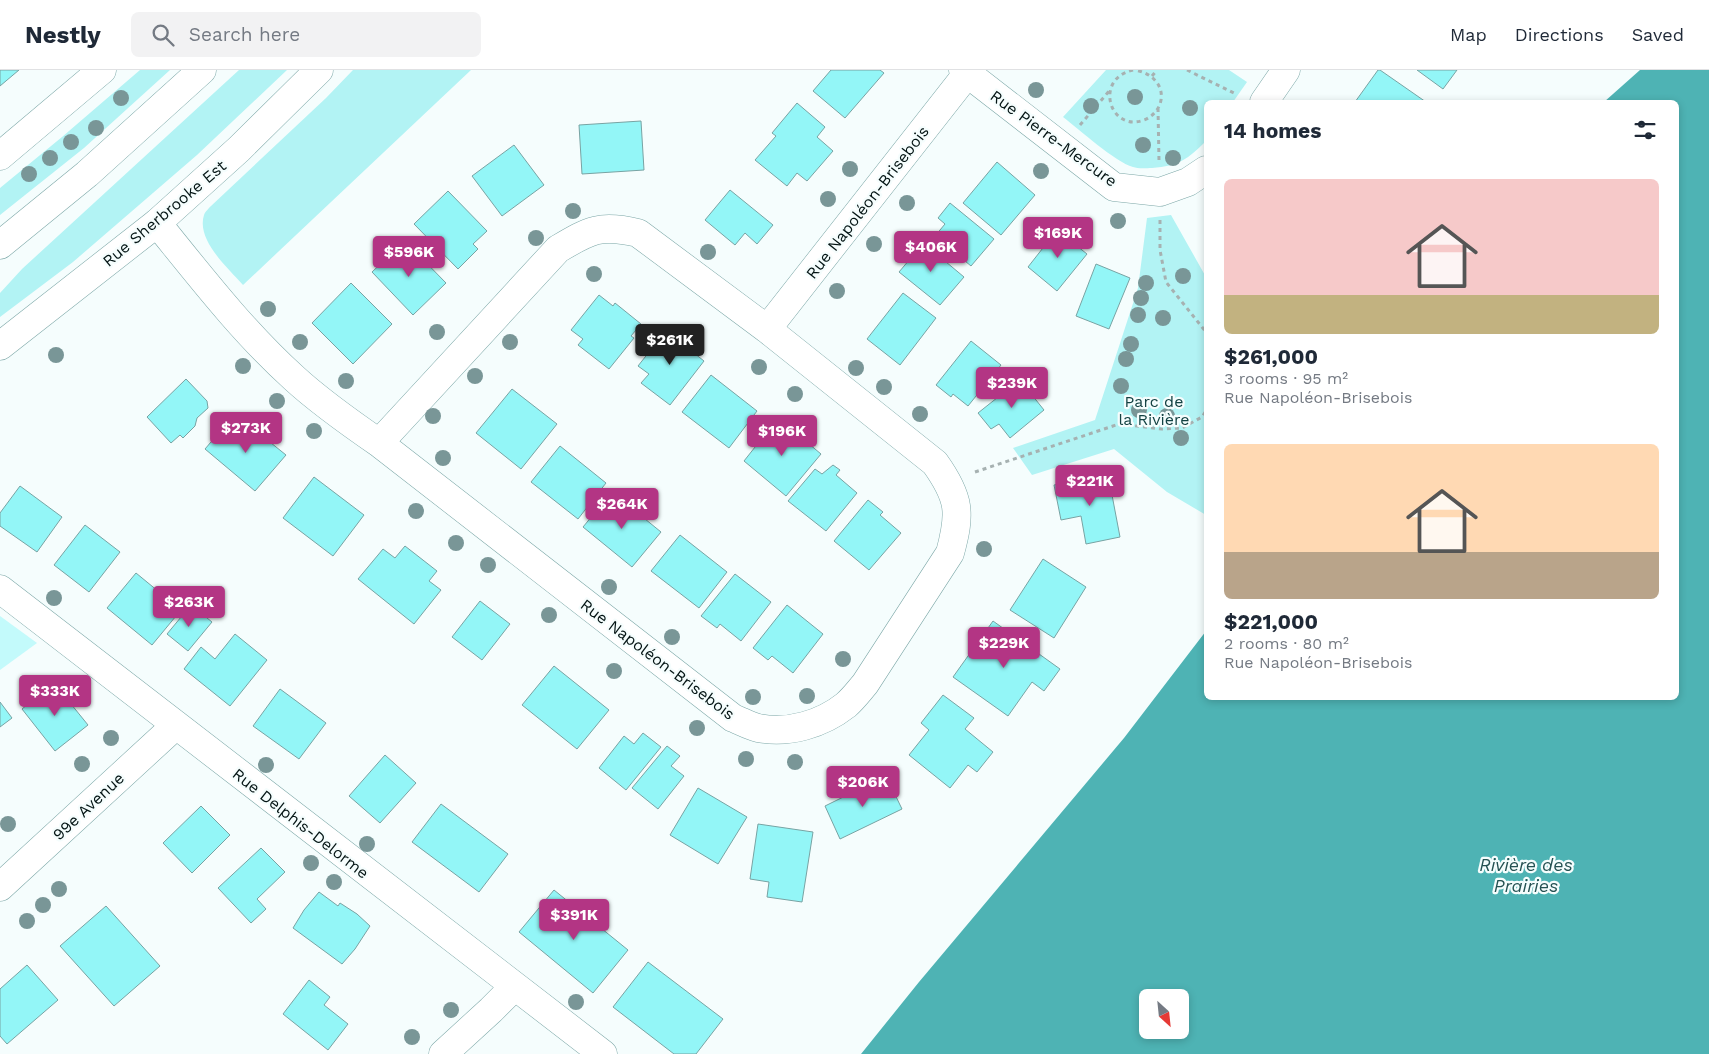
<!DOCTYPE html>
<meta charset="utf-8">
<style>
body{margin:0;font-family:"Work Sans",sans-serif;background:#f2f2f3;color:#1f2937;height:100vh;display:flex;flex-direction:column;font-size:19px;white-space:nowrap}
*{box-sizing:border-box;margin:0}
p{font-size:16px;color:#747a83}
.icon{flex:none;width:28px;height:28px;fill:none;stroke:currentColor;stroke-width:2;stroke-linecap:round;stroke-linejoin:round}
.map{position:relative;flex:1;overflow:hidden}
.side{position:absolute;left:1204px;top:30px;width:475px;height:600px;display:flex;flex-direction:column;background:#fff;border-radius:8px;box-shadow:0 2px 8px #0003}
.side>*{flex:none}
.needle{width:32px;rotate:153deg}
.tools{position:absolute;left:1139px;top:919px;display:grid;gap:10px}
.tools a{display:grid;place-items:center;width:50px;height:50px;border-radius:8px;background:#fff;box-shadow:0 2px 8px #0003;font-size:25px}
.price{position:absolute;translate:-50% -42px;padding:0 11px;border-radius:5px;background:#b33584;color:#fff;font-size:16px;line-height:32px;filter:drop-shadow(0 1px 2px #0008)}
.price::after{content:'';position:absolute;left:50%;top:30px;width:15px;height:11px;margin-left:-8px;background:inherit;clip-path:polygon(0 0,100% 0,50% 100%)}
.price.selected{background:#222;color:#fff}
ul{padding:0;list-style:none}
li{display:grid;align-content:center;gap:10px;height:265px;padding:0 20px}
li span{display:grid;place-items:center;height:155px;border-radius:8px;color:#555}
li>.icon{margin-inline-start:auto}
span .icon{width:90px;height:90px;fill:#fffc;stroke-width:1}
li b{font-size:21px}
h2{display:flex;justify-content:space-between;align-items:center;height:60px;padding:0 20px;font-size:21px}
header{display:flex;align-items:center;gap:30px;box-sizing:border-box;height:70px;padding:0 25px;background:#fff;border-bottom:1px solid #e0e1e3}
header strong{font-size:24px}
nav{display:flex;gap:28px;margin-inline-start:auto;font-size:18px}
.search{width:350px;height:45px;background:#f2f2f3;display:flex;align-items:center;gap:12px;box-sizing:border-box;padding:0 18px;border-radius:8px;color:#747a83;font-size:19px}
.map>svg:first-child{display:block}
.built{fill:#c3fafb}
.green{fill:#b2f3f4}
.water{fill:#4eb3b4;fill-rule:evenodd}
.building{fill:#93f6f7;stroke:#78a3a3}
.lines{fill:none;stroke-linecap:round;stroke-linejoin:round}
.minor-casing{stroke:#7ca7a7;stroke-width:29}
.primary-casing{stroke:#7ca7a7;stroke-width:29}
.path{stroke:#a6b1b1;stroke-width:3;stroke-dasharray:4 4;stroke-linecap:butt}
.minor{stroke:#fff;stroke-width:28}
.primary{stroke:#fff;stroke-width:28}
.tree{fill:#799697}
.labels{text-anchor:middle;stroke-width:4.5;stroke-linejoin:round;paint-order:stroke}
.street-label{font-size:16px;fill:#041414;stroke:#f5fdfd}
.park-label{font-size:16px;fill:#134243;stroke:#f5fdfd}
.water-label{font-size:18px;font-style:italic;fill:#245152;stroke:#f5fdfd}
</style>
<header>
<strong>Nestly</strong>
<div class="search"><svg class="icon" aria-label="search" viewBox="0 0 24 24"><circle cx="10" cy="10" r="6"/><path d="M15 15l6 6"/></svg>Search here</div>
<nav><a>Map</a><a>Directions</a><a>Saved</a></nav>
</header>
<div class="map">
<svg width="1709" height="984" viewBox="0 0 1709 984">
<rect width="100%" height="100%" fill="#f5fdfd"/>
<path class="built" d="M0,546L37,573L0,600Z"/>
<path class="green" d="M140,0H170L84,78L0,145V118L62,67Z
M239,0H287L197,85L73,192L0,247V223L22,199Z
M353,0H471L243,215C228,198 196,170 204,145C205,142 209,138 211,136L326,28Z
M1106,0H1229L1247,12L1233,32H1206V71C1188,89 1179,96 1152,98C1147,98 1138,99 1133,97C1115,92 1079,59 1063,47Z
M1171,145L1206,207V445L1167,422L1114,379L1032,405L1013,378L1095,350L1138,218L1147,148Z"/>
<path class="water" d="M1640,0H1709V984H861L919,912L1124,668L1206,561V628H1676V32H1604ZM1148,928H1180V960H1148Z"/>
<path class="building" d="M0,0H19L0,16Z
M831,0H880L884,3L845,48L813,21Z
M1378,0H1380L1426,32H1355Z
M1417,0H1457L1443,19Z
M797,33L825,57L817,67L833,81L807,111L797,103L787,116L755,90L776,66L772,63Z
M641,51L644,100L582,104L579,55Z
M514,75L544,115L502,146L472,106Z
M997,92L1035,125L1001,165L963,133Z
M730,120L773,155L757,174L745,163L735,175L705,150Z
M448,121L487,161L473,174L478,179L458,199L414,154Z
M950,133L994,169L971,196L935,166L945,154L938,148Z
M1061,155L1076,167L1072,172L1087,184L1057,221L1028,197Z
M405,171L446,213L413,245L372,202Z
M921,171L964,207L940,235L899,202L910,189L908,187Z
M1096,194L1130,208L1109,259L1076,246Z
M351,213L392,254L353,294L312,253Z
M903,223L936,248L900,295L867,269Z
M599,225L613,236L615,233L641,254L631,266L634,268L609,299L578,275L583,269L571,260Z
M668,258L691,276L689,279L704,291L670,335L641,313L649,304L638,296Z
M971,271L1001,295L968,336L953,324L951,327L936,315Z
M711,305L757,341L729,378L682,342Z
M1022,308L1035,324L1032,325L1044,340L1010,368L999,354L991,359L978,343Z
M186,309L207,331L208,338L197,348L195,356L183,368L180,365L171,373L147,347Z
M512,319L557,354L521,399L476,363Z
M778,348L821,384L786,426L744,391Z
M229,351L242,354L252,363L255,360L286,385L255,421L205,379Z
M560,376L606,413L578,449L531,412Z
M833,395L840,400L836,405L857,423L826,461L788,431L815,399L822,404Z
M1108,404L1120,467L1086,474L1081,446L1061,450L1054,415Z
M314,407L364,445L333,486L283,448Z
M20,416L62,447L37,482L0,456V443Z
M612,422L661,462L632,497L583,457Z
M868,430L883,442L880,445L901,463L869,500L834,471Z
M85,455L120,482L89,522L54,495Z
M680,465L727,502L699,538L651,501Z
M405,476L437,501L429,511L441,520L414,554L358,509L383,479L395,488Z
M1043,489L1086,517L1054,568L1010,540Z
M136,503L181,540L152,575L107,538Z
M735,504L771,532L741,571L720,554L717,558L701,546Z
M480,531L510,554L482,590L452,567Z
M191,535L212,552L188,581L167,564Z
M787,535L823,564L793,603L772,586L768,590L753,578Z
M993,551L1060,599L1044,621L1032,612L1008,646L953,607Z
M235,564L267,590L230,636L184,599L201,577L215,589Z
M554,596L609,640L577,679L522,635Z
M54,613L88,655L55,681L22,639Z
M280,619L326,653L299,689L253,656Z
M943,625L974,648L965,659L993,682L977,702L968,695L950,718L909,685L929,660L921,653Z
M0,632L12,648L0,657Z
M643,663L661,677L626,720L599,698L624,666L634,674Z
M667,676L680,686L671,696L684,706L658,739L632,718Z
M385,685L416,713L380,753L349,726Z
M886,706L902,739L840,769L825,736Z
M698,718L747,747L718,794L670,765Z
M441,734L508,784L479,822L412,772Z
M201,736L230,765L192,803L163,773Z
M758,754L813,762L802,832L767,827L769,812L750,809Z
M261,778L285,802L257,829L266,839L251,853L218,818Z
M554,820L628,880L593,923L519,862Z
M319,822L338,836L340,833L357,844L370,856L355,879L342,894L293,858L304,840Z
M106,836L160,896L114,936L60,876Z
M648,892L723,949L696,984H674L613,937Z
M27,895L58,930L7,974L0,966V919Z
M309,910L330,927L324,935L348,954L328,980L283,944Z"/>
<g class="lines">
<defs>
<path id="minor" d="M963,0L1114,117L1160,122L1188,112L1206,100
M1264,32L1286,0
M0,86L102,0
M157,153C200,206 243,262 294,308C320,332 350,353 379,373L733,648C741,651 750,656 758,658C789,664 822,654 846,635C853,629 859,621 865,614L950,483C961,443 960,428 935,393L767,259L638,163C600,154 590,160 558,179L379,373
M767,259L967,4
M0,519L603,984
M0,817L175,656
M443,984L491,940L514,917"/>
<path id="primary" d="M0,175L87,104L202,0
M0,276L157,153L239,79L319,0"/>
</defs>
<use href="#minor" class="minor-casing"/>
<use href="#primary" class="primary-casing"/>
<path class="path" d="M1133,0C1093,9 1110,63 1144,50C1150,48 1157,42 1160,34C1166,16 1151,2 1134,0
M1187,0L1236,24
M1152,6L1157,0
M1158,38L1159,91
M1080,55L1110,20
M1160,150V180L1166,212L1206,262
M975,402L1119,354L1162,359L1182,358L1202,347L1206,341"/>
<use href="#minor" class="minor"/>
<use href="#primary" class="primary"/>
</g>
<g class="tree">
<circle cx="1036" cy="20" r="8"/>
<circle cx="1135" cy="27" r="8"/>
<circle cx="121" cy="28" r="8"/>
<circle cx="1091" cy="36" r="8"/>
<circle cx="1190" cy="38" r="8"/>
<circle cx="96" cy="58" r="8"/>
<circle cx="71" cy="72" r="8"/>
<circle cx="1143" cy="75" r="8"/>
<circle cx="50" cy="88" r="8"/>
<circle cx="1173" cy="88" r="8"/>
<circle cx="850" cy="99" r="8"/>
<circle cx="1041" cy="101" r="8"/>
<circle cx="29" cy="104" r="8"/>
<circle cx="828" cy="129" r="8"/>
<circle cx="907" cy="133" r="8"/>
<circle cx="573" cy="141" r="8"/>
<circle cx="1118" cy="151" r="8"/>
<circle cx="536" cy="168" r="8"/>
<circle cx="874" cy="174" r="8"/>
<circle cx="708" cy="182" r="8"/>
<circle cx="594" cy="204" r="8"/>
<circle cx="1183" cy="206" r="8"/>
<circle cx="1146" cy="213" r="8"/>
<circle cx="837" cy="221" r="8"/>
<circle cx="1141" cy="228" r="8"/>
<circle cx="268" cy="239" r="8"/>
<circle cx="1138" cy="245" r="8"/>
<circle cx="1163" cy="248" r="8"/>
<circle cx="437" cy="262" r="8"/>
<circle cx="300" cy="272" r="8"/>
<circle cx="510" cy="272" r="8"/>
<circle cx="1131" cy="274" r="8"/>
<circle cx="56" cy="285" r="8"/>
<circle cx="1126" cy="289" r="8"/>
<circle cx="243" cy="296" r="8"/>
<circle cx="759" cy="297" r="8"/>
<circle cx="856" cy="298" r="8"/>
<circle cx="475" cy="306" r="8"/>
<circle cx="346" cy="311" r="8"/>
<circle cx="1121" cy="316" r="8"/>
<circle cx="884" cy="317" r="8"/>
<circle cx="795" cy="324" r="8"/>
<circle cx="277" cy="331" r="8"/>
<circle cx="1139" cy="340" r="8"/>
<circle cx="920" cy="344" r="8"/>
<circle cx="433" cy="346" r="8"/>
<circle cx="1167" cy="346" r="8"/>
<circle cx="314" cy="361" r="8"/>
<circle cx="1181" cy="368" r="8"/>
<circle cx="443" cy="388" r="8"/>
<circle cx="416" cy="441" r="8"/>
<circle cx="456" cy="473" r="8"/>
<circle cx="984" cy="479" r="8"/>
<circle cx="488" cy="495" r="8"/>
<circle cx="609" cy="517" r="8"/>
<circle cx="54" cy="528" r="8"/>
<circle cx="549" cy="545" r="8"/>
<circle cx="672" cy="567" r="8"/>
<circle cx="843" cy="589" r="8"/>
<circle cx="614" cy="601" r="8"/>
<circle cx="807" cy="626" r="8"/>
<circle cx="753" cy="627" r="8"/>
<circle cx="697" cy="658" r="8"/>
<circle cx="111" cy="668" r="8"/>
<circle cx="746" cy="689" r="8"/>
<circle cx="795" cy="692" r="8"/>
<circle cx="82" cy="694" r="8"/>
<circle cx="266" cy="695" r="8"/>
<circle cx="8" cy="754" r="8"/>
<circle cx="367" cy="774" r="8"/>
<circle cx="311" cy="793" r="8"/>
<circle cx="334" cy="812" r="8"/>
<circle cx="59" cy="819" r="8"/>
<circle cx="43" cy="835" r="8"/>
<circle cx="27" cy="851" r="8"/>
<circle cx="576" cy="932" r="8"/>
<circle cx="451" cy="940" r="8"/>
<circle cx="412" cy="967" r="8"/>
</g>
<g class="labels">
<g class="street-label">
<text transform="translate(1054 68) rotate(36)" y="6">Rue Pierre-Mercure</text>
<text transform="translate(867 132) rotate(-52)" y="6">Rue Napoléon-Brisebois</text>
<text transform="translate(164 143) rotate(-40)" y="6">Rue Sherbrooke Est</text>
<text transform="translate(658 589) rotate(37)" y="6">Rue Napoléon-Brisebois</text>
<text transform="translate(88 736) rotate(-43)" y="6">99e Avenue</text>
<text transform="translate(301 753) rotate(38)" y="6">Rue Delphis-Delorme</text>
</g>
<g class="park-label">
<text x="1154" y="337">Parc de<tspan x="1154" dy="18">la Rivière</tspan></text>
</g>
<g class="water-label">
<text x="1526" y="801">Rivière des<tspan x="1526" dy="21">Prairies</tspan></text>
</g>
</g>
</svg>
<div class="tools">
<a><svg class="needle" viewBox="-14 -14 28 28"><path d="M0-13l5 13h-10z" fill="#e53935"/><path d="M0 13l5-13h-10z" fill="#747a83"/></svg></a>
</div>
<b class="price" style="left:1058px;top:189px">$169K</b>
<b class="price" style="left:931px;top:203px">$406K</b>
<b class="price" style="left:409px;top:208px">$596K</b>
<b class="price selected" style="left:670px;top:296px">$261K</b>
<b class="price" style="left:1012px;top:339px">$239K</b>
<b class="price" style="left:246px;top:384px">$273K</b>
<b class="price" style="left:782px;top:387px">$196K</b>
<b class="price" style="left:1090px;top:437px">$221K</b>
<b class="price" style="left:622px;top:460px">$264K</b>
<b class="price" style="left:189px;top:558px">$263K</b>
<b class="price" style="left:1004px;top:599px">$229K</b>
<b class="price" style="left:55px;top:647px">$333K</b>
<b class="price" style="left:863px;top:738px">$206K</b>
<b class="price" style="left:574px;top:871px">$391K</b>
<section class="side">
<h2>14 homes<svg class="icon" aria-label="filters" viewBox="0 0 24 24"><path d="M4 7h16M4 17h16"/><circle cx="9" cy="7" r="2"/><circle cx="15" cy="17" r="2"/></svg></h2>
<ul>
<li><span style="background:linear-gradient(#f6c9c9 75%,#c2b280 0)"><svg class="icon" aria-label="home" viewBox="0 0 24 24"><path d="M3 11l9-7 9 7M6 9v11h12V9"/></svg></span><div><b>$261,000</b><p>3 rooms · 95 m²</p><p>Rue Napoléon-Brisebois</p></div></li>
<li><span style="background:linear-gradient(#ffd9b3 70%,#b9a48a 0)"><svg class="icon" aria-label="home" viewBox="0 0 24 24"><path d="M3 11l9-7 9 7M6 9v11h12V9"/></svg></span><div><b>$221,000</b><p>2 rooms · 80 m²</p><p>Rue Napoléon-Brisebois</p></div></li>
</ul>
</section>
</div>
